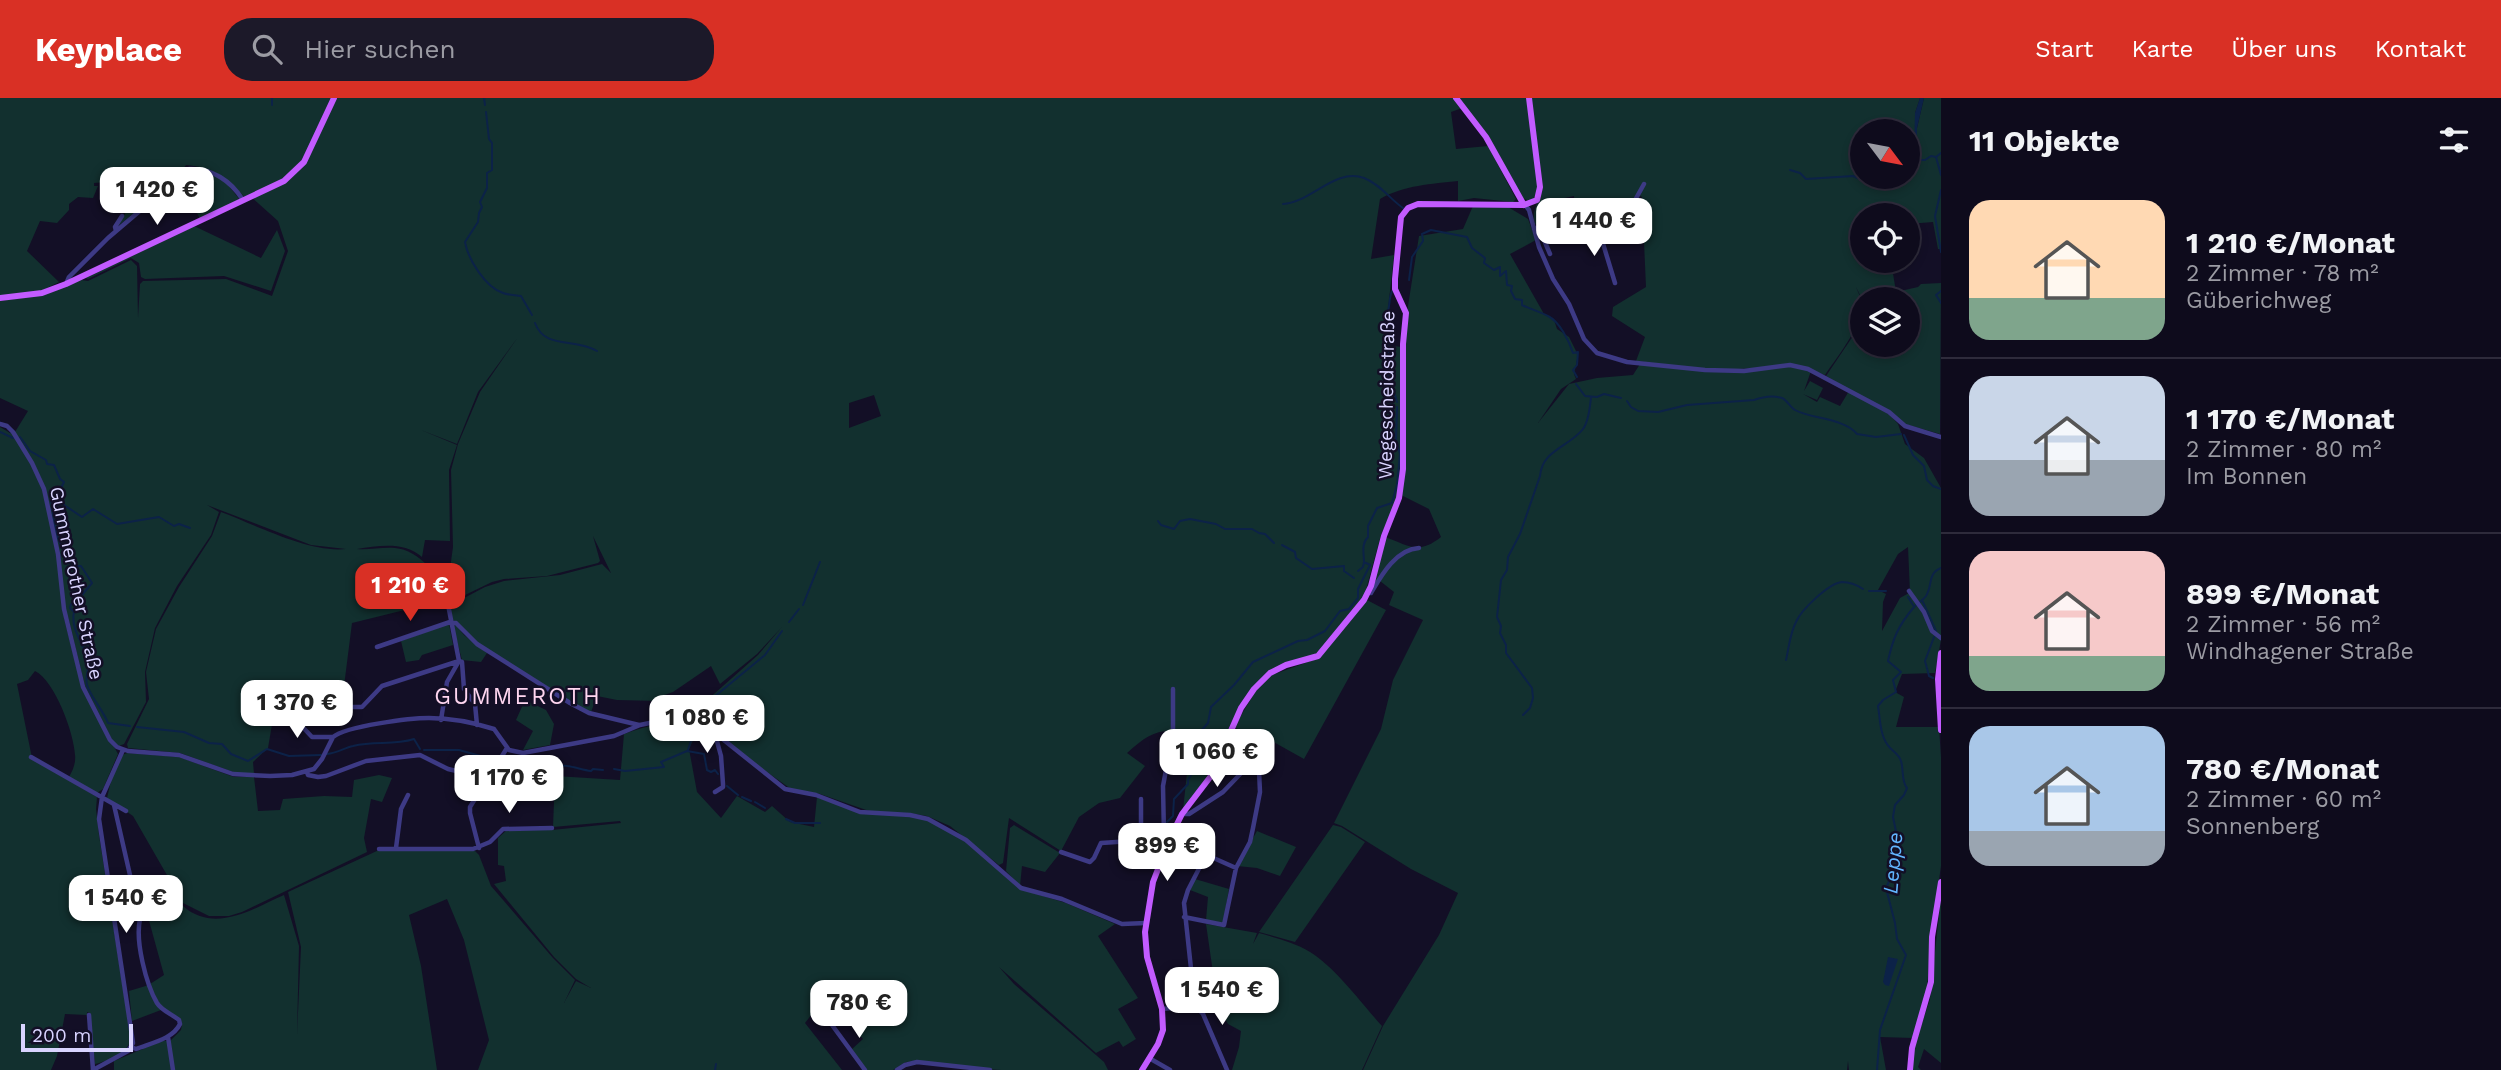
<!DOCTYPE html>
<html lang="de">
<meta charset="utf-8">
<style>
body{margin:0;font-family:"Work Sans",sans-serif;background:#1c1929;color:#f1f3f6;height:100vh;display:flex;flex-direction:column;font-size:26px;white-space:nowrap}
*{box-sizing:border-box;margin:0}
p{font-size:23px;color:#9b9ba3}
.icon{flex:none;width:38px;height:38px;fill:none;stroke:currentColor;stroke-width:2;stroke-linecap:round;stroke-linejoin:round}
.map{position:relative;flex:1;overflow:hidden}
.drawer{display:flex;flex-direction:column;background:#0e0b1c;width:560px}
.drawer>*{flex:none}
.needle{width:46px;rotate:122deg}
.tools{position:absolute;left:1850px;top:21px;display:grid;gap:14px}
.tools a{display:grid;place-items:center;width:70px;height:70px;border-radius:50%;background:#0e0b1c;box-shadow:0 4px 10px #0003,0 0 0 2px #2e2b3b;font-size:35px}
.scale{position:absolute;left:21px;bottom:18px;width:112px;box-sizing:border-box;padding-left:7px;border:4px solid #d9d4ff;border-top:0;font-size:19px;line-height:24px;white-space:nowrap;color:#d9d4ff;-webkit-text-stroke:5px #130f26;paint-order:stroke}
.price{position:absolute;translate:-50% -60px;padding:0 16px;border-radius:14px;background:#fff;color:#222;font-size:23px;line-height:46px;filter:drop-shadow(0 2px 4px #0008)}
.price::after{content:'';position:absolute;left:50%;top:42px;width:21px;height:16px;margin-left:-10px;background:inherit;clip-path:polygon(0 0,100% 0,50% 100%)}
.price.active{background:#d93025;color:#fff}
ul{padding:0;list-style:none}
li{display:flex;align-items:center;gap:21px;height:175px;padding:0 28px}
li+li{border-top:2px solid #2e2b3b}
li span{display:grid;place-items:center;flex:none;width:196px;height:140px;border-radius:21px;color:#555}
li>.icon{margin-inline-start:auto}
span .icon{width:84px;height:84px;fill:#fffc;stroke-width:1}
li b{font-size:30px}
h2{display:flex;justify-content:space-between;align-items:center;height:84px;padding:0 28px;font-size:30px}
header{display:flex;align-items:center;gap:42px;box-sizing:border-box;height:98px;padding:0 35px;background:#d93025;color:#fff}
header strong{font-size:33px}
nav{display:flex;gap:38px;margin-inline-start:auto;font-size:24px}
.search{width:490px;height:63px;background:#1c1929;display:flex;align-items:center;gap:18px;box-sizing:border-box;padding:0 24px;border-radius:28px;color:#9b9ba3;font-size:26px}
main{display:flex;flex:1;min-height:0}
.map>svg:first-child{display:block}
.green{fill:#12302f;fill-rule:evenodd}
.water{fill:#0c2248}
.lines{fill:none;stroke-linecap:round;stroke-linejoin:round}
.stream{stroke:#0c2248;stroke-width:2}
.minor{stroke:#3d3a85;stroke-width:4.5}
.major{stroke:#c25bff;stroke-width:6}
.labels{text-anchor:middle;stroke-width:5;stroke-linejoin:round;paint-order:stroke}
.street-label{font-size:19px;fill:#d9d4ff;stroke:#130f26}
.water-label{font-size:21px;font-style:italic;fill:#62b6ff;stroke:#130f26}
.quarter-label{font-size:23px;letter-spacing:2px;fill:#ffd6f0;stroke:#130f26}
</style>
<header>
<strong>Keyplace</strong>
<div class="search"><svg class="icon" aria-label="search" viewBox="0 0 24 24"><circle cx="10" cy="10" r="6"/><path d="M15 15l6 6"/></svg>Hier suchen</div>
<nav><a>Start</a><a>Karte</a><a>Über uns</a><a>Kontakt</a></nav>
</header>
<main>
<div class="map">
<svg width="1941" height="972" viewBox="0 0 1941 972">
<rect width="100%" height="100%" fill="#130f26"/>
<path class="green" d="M0,0H1527L1538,91L1533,102L1529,103L1523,100L1488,38L1465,9L1451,14L1456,51L1488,48L1516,101L1513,104L1474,100L1458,103V83C1432,86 1404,87 1380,101L1371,161L1394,157L1384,247L1402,249L1399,396L1381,437L1364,499L1321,553L1307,560L1269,572L1252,591L1231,625L1209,676L1183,712L1187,675L1199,639C1165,628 1153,631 1127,655L1145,668L1120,700L1099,705L1079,719L1061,753L1009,720L1003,765L999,767L950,728L927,718L909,715L872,714L820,696L791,691L746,659L718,635L704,609L706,603L758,557L782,529L757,556L720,586L711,568L673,594L659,599V603L617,602L597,598L591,614C552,595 514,571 479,546C469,539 462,524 451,522L448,501L466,499L485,489L504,483L560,477L602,466L611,475L593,438L600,463L598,465L547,478L504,481L492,484L465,497L453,498L447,492L453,449L451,372L458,346L480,294L518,239L478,294L457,346L421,332L457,347L449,372L450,443L425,442L422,459C403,443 379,448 357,451C369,452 382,449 395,450C419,452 442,479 445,502L352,525L342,604L277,597L268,650L253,664L254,676L236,675L180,655L128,650L127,646L149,601L146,574L156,531L179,489L212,438L221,414C256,427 309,455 346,451L311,447L207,407L219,414L211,437L177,488L155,530L145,574L146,604L124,646L119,648L112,642L85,588L68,519L64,520L82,590L118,656L103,691L97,695L69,679C73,672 76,665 75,657C74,635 55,583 35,573L28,582L17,586L32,660L97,699L96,711L99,737L131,942C126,956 108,963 95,966L90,915L87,914V917L65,916L57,958L51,972H0V329L10,335L15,334L28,313L0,300V203L42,197L81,182L88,183L131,162L137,168L138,220L140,186L143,183L226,181L272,198L288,153L278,123L250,98L245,100C230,80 211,69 186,67L174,83L118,128L145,81L94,85V88H98L93,100L78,99L69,106V112L57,125L40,123L27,153L59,184L41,193L0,199ZM874,297L881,318L849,330V305Z
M1531,0H1920L1915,15V50L1917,49V30L1924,0H1941V151H1938L1933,124L1908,126V117H1862V163H1891L1896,194L1918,189L1921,186L1941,185L1940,336L1905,326L1826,278L1855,235L1862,216V247H1908V201H1867V198L1866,201H1862L1856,189C1858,195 1863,202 1862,209C1860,231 1837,259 1825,277L1790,266L1744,272L1705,271L1636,263L1645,239L1612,218L1613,209L1646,189L1642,99L1638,97C1622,122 1600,122 1575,123L1574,98L1555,102L1549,112L1553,115L1545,127L1535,126C1530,112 1541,103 1542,89ZM1862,33H1908V79H1862Z
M202,73L224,82L240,102L200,121L181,82L189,75Z
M1473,108L1508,109L1528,121L1536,142L1510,156L1544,216L1554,222L1557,231L1569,239L1578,257L1574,276L1576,281L1561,291L1538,325L1569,286L1597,280L1633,277L1640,266L1705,273L1790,268L1811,273L1804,293L1810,283L1823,290L1817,302L1803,296L1817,304L1820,299L1840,308L1849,293L1890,317L1898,326L1905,346L1924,360L1941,390V538L1936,535L1921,508L1910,494L1908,449L1898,456L1878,492L1886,496L1883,504L1882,533L1900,500L1909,495L1941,542L1935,575L1902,576L1895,594L1904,599L1896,629H1939L1941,659V768L1931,838L1927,891L1914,940L1880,939L1886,972H1849L1848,963L1847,972H1363L1383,928L1439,837L1458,795L1411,771L1342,728L1334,725L1381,631L1393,582L1423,522L1389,507L1394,494L1380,483L1373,487L1385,439C1410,448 1418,457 1441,439L1429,411L1401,397L1403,263L1408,208L1419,138L1463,131Z
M194,128L261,160L277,132L285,153L271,193L224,178L145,181L141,179L139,165L131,160L88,181L86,180Z
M1367,502L1386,512L1304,661L1252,632L1246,635L1234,629L1255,594L1272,577L1319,560Z
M449,526L453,547L422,557L419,562L406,564L401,543Z
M456,527L464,537L487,555L481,564L462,562L453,528Z
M525,602L546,612L554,626L550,647L523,652L533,633L516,622Z
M694,613L700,614L704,619L689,651L697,694L721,720L737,698L765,714L772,708L790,724L814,729L817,699L860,715L914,719L929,723L965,743L1020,791L1066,805L1115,826L1098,838L1138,900L1118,911L1136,941L1123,949L1119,943L1096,955L999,869L1014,886L1104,964L1108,972H1001L952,969L924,963L906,964L893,972H867L852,951L863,941L846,922L839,926L827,913L812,916L805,925L842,972H478L489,942L464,842L447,801L409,817L421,868L437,972H114V963L162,943H170L181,932L182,926L159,906L150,886L164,877L140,790L167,785C172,792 176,802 183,808C215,836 252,811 284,797L299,848L297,937L301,849L288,794L379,752L475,753L479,757L491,788L553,860L575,882L564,905L576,883L591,890L576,881L554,859L494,786L506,783L504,768L498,767V740L507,732H552L621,725L620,723L553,729L555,678L620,682L624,636C647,627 672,625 694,613Z
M127,655L179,659L234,679H254L258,713L280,712L283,701L324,698L352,699L354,682L379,677L392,680L382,704L371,701L364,740L367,754L242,814L229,818H209L183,805L133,718L107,700L111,683L122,657Z
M1014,727L1060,755L1045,774L1022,768L1020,788L1006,773L1010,730Z
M1333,727L1341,729L1365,744L1295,844L1259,834Z
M1257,733L1296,749L1280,778L1257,770L1237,768Z
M1195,781L1229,791L1223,825L1206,822L1208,799L1190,792Z
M1941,798V965L1924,951L1918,969L1921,972H1912L1914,950L1930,901Z
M1206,826L1257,835L1253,846L1259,835C1276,840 1294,844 1310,854C1336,870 1361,905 1382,928L1362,972H1232L1239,949L1241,933L1228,926L1218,909Z
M149,887L161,912L132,923L129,893Z"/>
<path class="water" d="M1920,0H1924L1917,30V49L1914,50L1915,15Z
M1888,859L1898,861L1889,888L1885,887L1883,884Z"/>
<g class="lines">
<path class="stream" d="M484,0L485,7
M272,7V0
M486,14L489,41L492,45V72L487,75V90L480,104L482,109L479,115L478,124L465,144C468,161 485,189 503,195C508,197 515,197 521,198L532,217
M1915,48L1917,60L1920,62H1925L1931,58L1936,59
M1941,55L1936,59L1941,77
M1908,67L1916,58
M1790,72L1800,75L1806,81L1853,78L1862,82L1874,84
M1879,83L1885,79
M1941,92L1935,118L1941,154
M1283,106C1310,105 1336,69 1364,80C1380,86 1390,101 1403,110
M1409,182L1412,159L1423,143L1422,136L1431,132L1467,139L1472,150L1485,160L1484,165L1494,172L1500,169V178L1506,173L1507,187L1512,188L1511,193L1515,201L1522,202V207C1530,211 1541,214 1548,218C1560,224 1569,243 1573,255L1578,254L1577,267L1573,272L1577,279
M1392,193C1388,202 1391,211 1385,220L1389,263L1388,290L1395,297L1397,304
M1941,193L1936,197L1941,205
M535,225C545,252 574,239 597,253
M1576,286L1585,298L1597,299L1604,296L1621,300
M1627,303L1631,309L1638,313L1658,314L1687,307L1754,302C1762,299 1773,297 1782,300C1787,302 1790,309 1795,312C1811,321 1844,320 1857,336L1876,339L1901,336
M0,334L13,340
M1904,337L1913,357L1924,368L1927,382L1933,388L1941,391
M20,339L30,353L46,362L47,366L54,367L60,381L64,384L59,394L50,396C53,411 53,428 59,443C63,452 70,459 75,468H81L92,485L82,497L84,505L71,506L70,510L74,514C70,533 86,547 88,565C89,572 85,579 87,587C90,598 103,612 108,625L130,628
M61,392L64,407L82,419L93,411L117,426L159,419L174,428L179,426L190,430
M1158,423L1161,427L1174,431L1180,423L1190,421L1216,426L1225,431H1252L1259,435L1265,436L1274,445
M1282,447L1295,454L1296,460L1312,471L1344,468V473L1354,480
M1358,473L1363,469L1364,464
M1869,493H1886
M1908,499L1913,507
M1922,502L1936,533
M803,507L820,464
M789,524L799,511
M1786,562C1789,549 1790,535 1796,524C1801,512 1829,485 1842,484C1850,484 1857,487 1863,491
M1933,580L1929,578L1925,563L1934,539
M708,604L765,557L782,533
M1523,617L1530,610L1533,600L1532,590L1506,555V547L1500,535L1501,528L1497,519L1501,482L1507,472L1508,459L1520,436L1540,378C1542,352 1569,349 1583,331C1589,323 1590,308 1591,299
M137,629L184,634L209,645L222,646L231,656L248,663L267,651L289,658L321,657
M424,652H459L495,662L497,659
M688,652L698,622L696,618L699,615
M1201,655L1203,648L1199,645L1201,633L1208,625L1211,609L1234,587L1253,564L1298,543L1307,542L1325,533L1340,513L1349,511L1358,500V491L1370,467L1364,464C1364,455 1361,446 1368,439V428L1377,410L1392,405L1397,387L1400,356L1396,343L1397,309
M327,656C337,655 344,650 353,648C375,642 392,648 414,641L420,651
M516,658C531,670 549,666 567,668C575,669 583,672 591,673L593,671L603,672
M614,671L625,673L664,669L661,664L687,653L704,656L707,672L711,674L715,672L718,676
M727,688L738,697
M742,699L751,703
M755,704L765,710
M786,721L795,725H820
M1167,724L1173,718L1174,701L1188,686V682L1199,664
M1158,737L1162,728
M1151,760L1157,742
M715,972L716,966
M1877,972L1880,932L1906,857L1897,841L1895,825L1886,790L1896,768L1898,743L1893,719L1895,707L1904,697L1907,690C1901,683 1904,672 1901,663C1899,655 1891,653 1887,646C1880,636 1880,620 1878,608L1883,602L1896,594L1893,582L1901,574L1888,563C1893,540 1898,528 1914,509C1918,505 1923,502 1926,498C1933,487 1927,476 1941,470"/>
<path class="minor" d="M1525,107L1529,112L1539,149L1553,181L1569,206L1584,241L1597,255L1627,264L1705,272L1744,273L1790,267L1808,271L1889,314L1905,328L1941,339
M1597,126L1615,185
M1539,130L1550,156
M1534,131L1585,124L1601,126L1623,114L1634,104L1644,86
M116,133L115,129L122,118
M66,186L69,179L108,140L189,71C212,70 231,83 243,102
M0,326L7,328L13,334L32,365L44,391L58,456L64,511L83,589L110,642L117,649L128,653L179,657L233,676L270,678L292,677L314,671L322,661L333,639C346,628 411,620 429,620C450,620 475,625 494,631L509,652L523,655L614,638L640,627L678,619L698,611L705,617L715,635L785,691L816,697L860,714L910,717L928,721L966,742L1021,790L1062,801L1122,826L1146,825
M1909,493L1924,514L1932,533L1941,540
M1371,495C1381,478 1396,451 1419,450
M377,549L450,524L456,525L477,546L570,605L589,615L639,627
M441,622L447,584L459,563L445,491
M333,639H312L283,608L284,604L288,601L327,609H362L382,588L459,563L462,564L464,591L475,606L477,627
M31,659L126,713
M307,674L308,677L318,679L326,678L366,663L420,657L448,671L465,675L483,671L491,674
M715,694L723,689V686L721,658L715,636
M1141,701V729L1147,742
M114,707L140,821C135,843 146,886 157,905C162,913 172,916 179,922L180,926C173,941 151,945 136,951L131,949
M1182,716H1189L1223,694L1248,668L1252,667L1259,673L1260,694L1253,730L1250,744L1236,770L1224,827L1184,819
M1164,738L1163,688L1173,635V591
M396,750L401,711L408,697
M479,750L470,715V709L507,650
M379,751H473L490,744L503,731L552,730
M1061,754L1090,764L1094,760L1101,745L1147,742L1164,738L1236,770
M1195,908L1203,916L1227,972
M1162,911L1195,908L1184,805L1188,792L1206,757
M89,917L93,972
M832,927L865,972
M168,939L173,972
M1149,960L1170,972
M93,972L128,953L133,945L99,721L102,699L123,652
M897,972L905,967L917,964L990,972"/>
<path class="major" d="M1456,0L1486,39L1524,107
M0,200L42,195L66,186L284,83L304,64L334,0
M1941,555L1938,581L1941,632
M1142,972L1158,946L1163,932L1162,911L1147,859L1145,834L1153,784L1170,740L1182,716L1211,678L1241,610L1254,591L1270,575L1286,567L1318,558L1364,502L1371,488L1384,438L1399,400L1403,371V246L1406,215L1395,191V181L1401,119L1408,110L1418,106L1524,107L1537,102L1540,89L1529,0
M1910,972L1912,950L1931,884L1932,839L1941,784"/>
</g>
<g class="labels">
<g class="street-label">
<text transform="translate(1386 297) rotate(-89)" y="7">Wegescheidstraße</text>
<text transform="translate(77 485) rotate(78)" y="7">Gummerother Straße</text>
</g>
<g class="water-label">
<text transform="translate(1893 765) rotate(-85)" y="7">Leppe</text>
</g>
<g class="quarter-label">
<text x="518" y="606">GUMMEROTH</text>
</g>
</g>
</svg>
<div class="tools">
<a><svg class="needle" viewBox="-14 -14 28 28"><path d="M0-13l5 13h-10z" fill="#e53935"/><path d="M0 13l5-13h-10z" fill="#9b9ba3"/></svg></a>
<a><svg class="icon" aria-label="locate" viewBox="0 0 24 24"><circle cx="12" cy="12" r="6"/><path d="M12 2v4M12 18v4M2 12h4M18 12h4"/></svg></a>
<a><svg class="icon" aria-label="layers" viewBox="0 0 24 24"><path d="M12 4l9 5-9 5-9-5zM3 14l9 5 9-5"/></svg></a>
</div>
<div class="scale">200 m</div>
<b class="price" style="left:157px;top:129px">1 420 €</b>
<b class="price" style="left:1594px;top:160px">1 440 €</b>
<b class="price active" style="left:410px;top:525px">1 210 €</b>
<b class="price" style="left:297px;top:642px">1 370 €</b>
<b class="price" style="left:707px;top:657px">1 080 €</b>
<b class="price" style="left:1217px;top:691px">1 060 €</b>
<b class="price" style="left:509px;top:717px">1 170 €</b>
<b class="price" style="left:1167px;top:785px">899 €</b>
<b class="price" style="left:126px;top:837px">1 540 €</b>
<b class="price" style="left:1222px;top:929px">1 540 €</b>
<b class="price" style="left:859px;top:942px">780 €</b>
</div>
<section class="drawer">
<h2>11 Objekte<svg class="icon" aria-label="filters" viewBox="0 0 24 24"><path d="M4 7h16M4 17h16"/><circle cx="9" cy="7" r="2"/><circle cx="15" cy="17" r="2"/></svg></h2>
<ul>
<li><span style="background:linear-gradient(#ffd9b3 70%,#7fa58c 0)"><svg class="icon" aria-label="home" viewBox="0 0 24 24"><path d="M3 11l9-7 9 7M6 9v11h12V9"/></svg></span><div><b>1 210 €/Monat</b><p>2 Zimmer · 78 m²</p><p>Güberichweg</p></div></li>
<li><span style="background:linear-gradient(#c9d6e8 60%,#9aa5b1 0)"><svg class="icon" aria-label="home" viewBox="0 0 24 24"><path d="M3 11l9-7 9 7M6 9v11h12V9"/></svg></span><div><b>1 170 €/Monat</b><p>2 Zimmer · 80 m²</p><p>Im Bonnen</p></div></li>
<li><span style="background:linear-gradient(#f6c9c9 75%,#7fa58c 0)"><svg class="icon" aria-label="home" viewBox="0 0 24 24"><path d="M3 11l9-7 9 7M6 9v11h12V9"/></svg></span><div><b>899 €/Monat</b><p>2 Zimmer · 56 m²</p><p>Windhagener Straße</p></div></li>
<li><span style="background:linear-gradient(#a9c7e8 75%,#9aa5b1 0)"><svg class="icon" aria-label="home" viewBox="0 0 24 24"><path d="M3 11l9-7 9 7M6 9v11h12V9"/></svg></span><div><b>780 €/Monat</b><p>2 Zimmer · 60 m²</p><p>Sonnenberg</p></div></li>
</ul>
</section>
</main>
